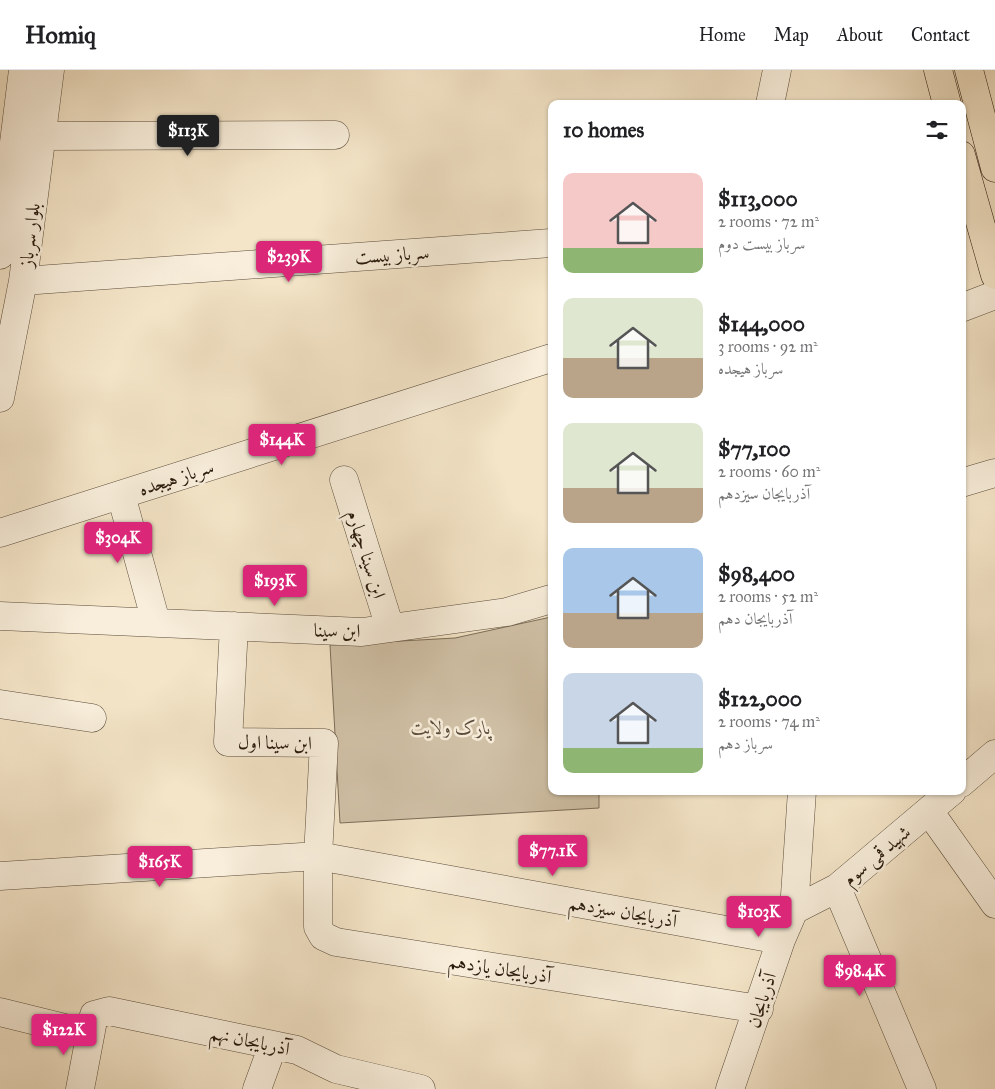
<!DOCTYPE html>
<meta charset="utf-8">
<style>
body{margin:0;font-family:"IM FELL Great Primer",Amiri,serif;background:#f6f6f6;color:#202124;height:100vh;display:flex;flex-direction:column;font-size:19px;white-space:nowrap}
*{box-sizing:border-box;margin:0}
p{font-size:16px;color:#757577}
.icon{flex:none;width:28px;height:28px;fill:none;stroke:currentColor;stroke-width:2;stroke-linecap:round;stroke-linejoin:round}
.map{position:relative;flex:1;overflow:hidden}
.drawer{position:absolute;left:548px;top:30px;width:418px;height:695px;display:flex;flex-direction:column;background:#fff;border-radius:10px;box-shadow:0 1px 4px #0004}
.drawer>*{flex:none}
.price{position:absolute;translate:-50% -42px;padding:0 11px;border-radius:5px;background:#db2777;color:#fff;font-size:16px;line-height:32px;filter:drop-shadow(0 1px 2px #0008)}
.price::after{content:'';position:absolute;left:50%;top:30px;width:15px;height:11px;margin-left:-8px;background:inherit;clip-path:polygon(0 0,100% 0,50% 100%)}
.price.active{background:#222;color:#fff}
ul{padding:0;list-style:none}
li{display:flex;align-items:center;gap:15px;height:125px;padding:0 15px}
li span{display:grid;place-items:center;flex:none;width:140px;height:100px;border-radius:10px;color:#555}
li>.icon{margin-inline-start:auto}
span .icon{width:60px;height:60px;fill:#fffc;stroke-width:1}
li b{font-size:21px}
h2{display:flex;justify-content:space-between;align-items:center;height:60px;padding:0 15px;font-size:21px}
header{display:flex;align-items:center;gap:30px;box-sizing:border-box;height:70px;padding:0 25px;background:#fff;border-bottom:1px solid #e0e0e0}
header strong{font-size:24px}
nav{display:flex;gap:28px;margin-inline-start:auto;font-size:18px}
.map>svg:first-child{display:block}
.green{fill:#d1c2a8;stroke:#7c6e5a}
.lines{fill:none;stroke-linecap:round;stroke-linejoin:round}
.minor-casing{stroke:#5b4c3b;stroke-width:29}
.major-casing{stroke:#28190c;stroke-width:29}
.minor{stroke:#f8eedb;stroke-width:28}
.major{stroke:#f4e5c8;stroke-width:28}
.labels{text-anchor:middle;stroke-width:5;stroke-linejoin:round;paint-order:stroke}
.street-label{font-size:19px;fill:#28190c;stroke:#f8eedb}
.park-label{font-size:19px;font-style:italic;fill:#5b4c3b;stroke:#f8eedb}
</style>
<header>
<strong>Homiq</strong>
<nav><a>Home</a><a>Map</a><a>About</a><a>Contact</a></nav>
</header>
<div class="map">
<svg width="995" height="1019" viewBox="0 0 995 1019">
<rect width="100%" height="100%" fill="#f4e5c8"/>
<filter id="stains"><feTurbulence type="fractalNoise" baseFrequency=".004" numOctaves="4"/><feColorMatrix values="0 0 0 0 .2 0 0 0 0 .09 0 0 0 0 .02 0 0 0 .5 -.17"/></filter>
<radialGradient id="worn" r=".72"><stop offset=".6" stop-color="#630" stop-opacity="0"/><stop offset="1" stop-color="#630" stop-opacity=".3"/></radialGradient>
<path class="green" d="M551,547V721H599V738L340,753L330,575L455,568Z"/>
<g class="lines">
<defs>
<path id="minor" d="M770,34L777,0
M41,66L335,65
M0,185L23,0
M23,211L551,173
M961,238L995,225
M0,328L23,211L50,0
M344,410L390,558
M961,413L995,403
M121,425L156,552
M0,463L551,288
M0,546L362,562L507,542L551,529
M234,556L228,672L324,673L318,786V857L323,866L336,872L759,939
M0,634L92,648
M961,713L995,684
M929,741L995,834
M0,806L318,786L781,870
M837,818L922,1019
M794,840L837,818L952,721
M0,942L89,964
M80,1019L94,945L109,941L297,980L336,999L421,1019
M257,1019L273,975
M730,1019L781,870L794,840L802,721"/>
<path id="major" d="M938,0L947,34
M969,0L995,98
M961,85L995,205"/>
</defs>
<use href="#minor" class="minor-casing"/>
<use href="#major" class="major-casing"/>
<use href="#minor" class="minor"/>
<use href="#major" class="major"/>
</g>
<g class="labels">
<g class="street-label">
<text transform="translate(29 165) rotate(-83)" y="7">بلوار سرباز</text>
<text transform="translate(392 184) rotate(-4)" y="7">سرباز بیست</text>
<text transform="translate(176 407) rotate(-18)" y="7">سرباز هیجده</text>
<text transform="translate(367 484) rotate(73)" y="7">ابن سینا چهارم</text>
<text transform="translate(337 560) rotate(1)" y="7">ابن سینا</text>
<text transform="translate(275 672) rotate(1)" y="7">ابن سینا اول</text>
<text transform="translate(876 785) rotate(-40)" y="7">شهید قمی سوم</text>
<text transform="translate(623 841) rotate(10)" y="7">آذربایجان سیزدهم</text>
<text transform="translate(500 898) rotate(9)" y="7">آذربایجان یازدهم</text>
<text transform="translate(761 930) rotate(-72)" y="7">آذربایجان</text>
<text transform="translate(250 970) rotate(12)" y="7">آذربایجان نهم</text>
</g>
<g class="park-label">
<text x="451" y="664">پارک ولایت</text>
</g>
</g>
<rect width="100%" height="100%" filter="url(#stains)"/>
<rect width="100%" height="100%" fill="url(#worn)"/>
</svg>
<b class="price active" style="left:188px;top:87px">$113K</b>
<b class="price" style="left:289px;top:213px">$239K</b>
<b class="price" style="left:282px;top:396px">$144K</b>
<b class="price" style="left:118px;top:494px">$304K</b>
<b class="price" style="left:275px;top:537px">$193K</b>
<b class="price" style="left:553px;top:807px">$77.1K</b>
<b class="price" style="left:160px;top:818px">$165K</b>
<b class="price" style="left:759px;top:868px">$103K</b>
<b class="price" style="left:860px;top:927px">$98.4K</b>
<b class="price" style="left:64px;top:986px">$122K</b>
<section class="drawer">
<h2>10 homes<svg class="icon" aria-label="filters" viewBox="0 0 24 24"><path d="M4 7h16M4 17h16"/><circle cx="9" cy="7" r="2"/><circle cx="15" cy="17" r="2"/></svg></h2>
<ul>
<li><span style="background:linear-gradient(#f6c9c9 75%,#8fb573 0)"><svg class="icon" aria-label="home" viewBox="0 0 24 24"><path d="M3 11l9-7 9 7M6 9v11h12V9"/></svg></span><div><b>$113,000</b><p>2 rooms · 72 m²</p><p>سرباز بیست دوم</p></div></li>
<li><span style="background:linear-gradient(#dfe7d0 60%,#b9a48a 0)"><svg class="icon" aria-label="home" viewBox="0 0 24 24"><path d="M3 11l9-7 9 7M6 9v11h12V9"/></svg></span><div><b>$144,000</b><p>3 rooms · 92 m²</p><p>سرباز هیجده</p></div></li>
<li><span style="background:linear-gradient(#dfe7d0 65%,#b9a48a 0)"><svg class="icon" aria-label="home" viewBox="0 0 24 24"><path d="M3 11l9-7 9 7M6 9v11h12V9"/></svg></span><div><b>$77,100</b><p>2 rooms · 60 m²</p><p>آذربایجان سیزدهم</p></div></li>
<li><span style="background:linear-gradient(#a9c7e8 65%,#b9a48a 0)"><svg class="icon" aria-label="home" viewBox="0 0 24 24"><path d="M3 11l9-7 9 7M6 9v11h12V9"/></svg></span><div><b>$98,400</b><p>2 rooms · 52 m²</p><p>آذربایجان دهم</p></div></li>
<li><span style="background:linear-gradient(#c9d6e8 75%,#8fb573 0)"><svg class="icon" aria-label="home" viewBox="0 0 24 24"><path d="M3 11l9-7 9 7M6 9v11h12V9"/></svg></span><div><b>$122,000</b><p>2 rooms · 74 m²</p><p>سرباز دهم</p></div></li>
</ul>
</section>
</div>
